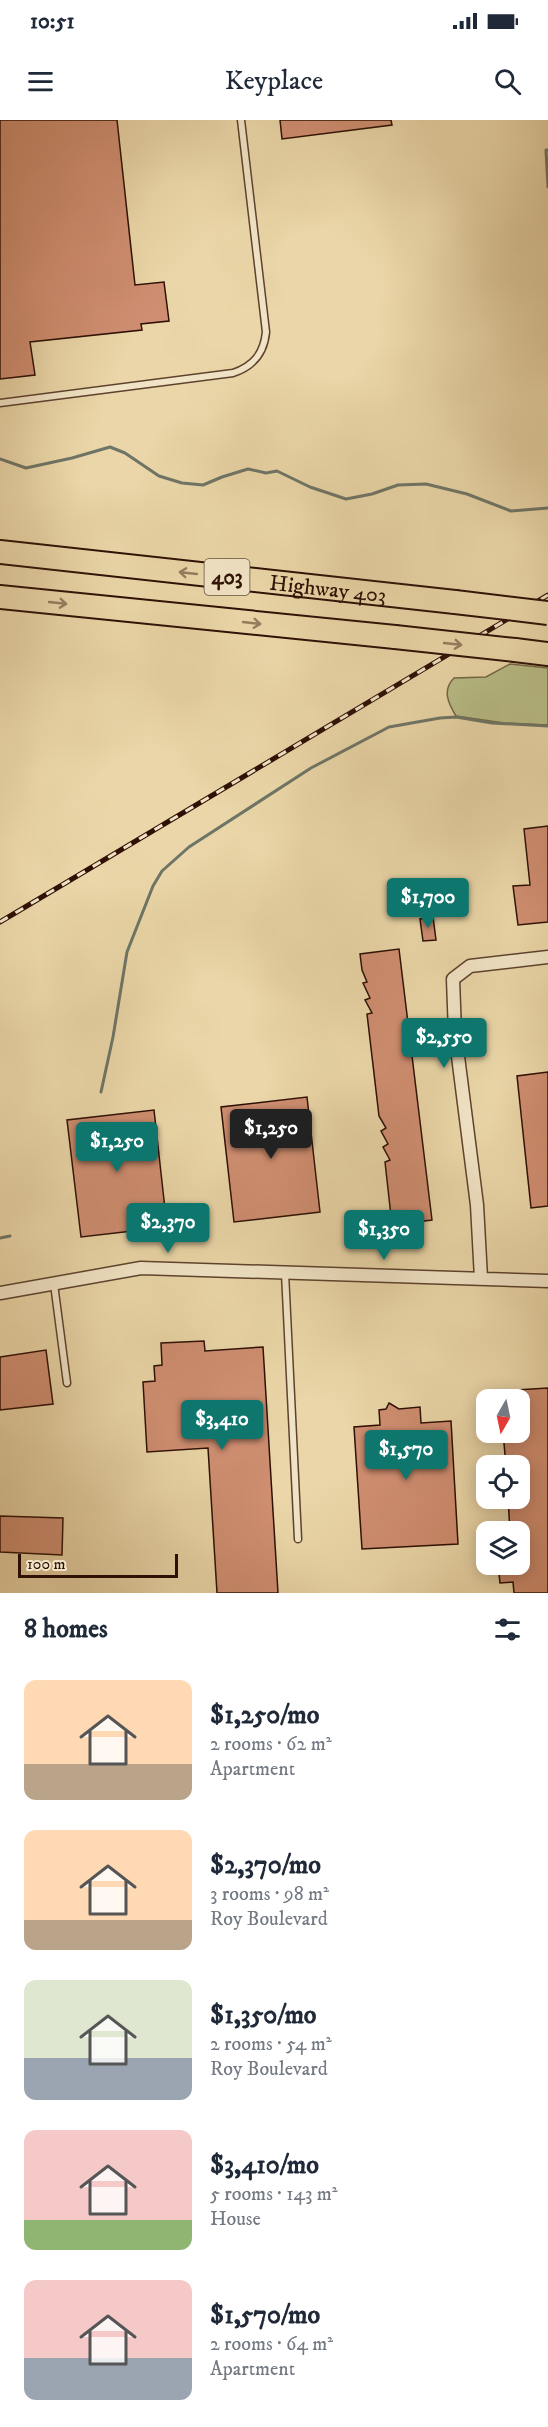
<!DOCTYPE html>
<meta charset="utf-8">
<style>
body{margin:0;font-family:"IM FELL DW Pica",serif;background:#f6f6f7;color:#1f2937;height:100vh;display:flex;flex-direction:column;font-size:22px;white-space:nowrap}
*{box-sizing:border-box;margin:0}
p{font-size:20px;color:#747a83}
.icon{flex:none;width:33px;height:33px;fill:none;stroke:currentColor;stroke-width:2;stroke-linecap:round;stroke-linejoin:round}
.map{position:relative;height:1473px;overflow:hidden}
.side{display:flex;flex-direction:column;background:#fff;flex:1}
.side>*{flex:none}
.needle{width:39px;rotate:189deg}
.fabs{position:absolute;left:476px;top:1269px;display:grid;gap:12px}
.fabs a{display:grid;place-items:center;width:54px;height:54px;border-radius:12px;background:#fff;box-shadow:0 3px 15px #0003;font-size:30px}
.scale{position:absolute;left:18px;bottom:15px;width:160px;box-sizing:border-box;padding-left:6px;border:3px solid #2e1005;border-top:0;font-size:16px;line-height:21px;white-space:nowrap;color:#2e1005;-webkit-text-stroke:4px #f1e4c6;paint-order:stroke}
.price{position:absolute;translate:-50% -51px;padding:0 14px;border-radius:6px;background:#0f766e;color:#fff;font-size:20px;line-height:39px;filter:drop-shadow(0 2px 3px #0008)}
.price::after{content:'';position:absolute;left:50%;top:36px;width:18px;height:14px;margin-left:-9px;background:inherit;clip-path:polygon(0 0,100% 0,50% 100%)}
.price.current{background:#222;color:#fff}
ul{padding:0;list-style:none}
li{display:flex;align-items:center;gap:18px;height:150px;padding:0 24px}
li span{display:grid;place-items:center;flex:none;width:168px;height:120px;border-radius:12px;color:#555}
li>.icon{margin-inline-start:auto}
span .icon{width:72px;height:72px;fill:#fffc;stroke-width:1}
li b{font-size:26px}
h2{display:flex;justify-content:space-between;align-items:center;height:72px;padding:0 24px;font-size:26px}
.status{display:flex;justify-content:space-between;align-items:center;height:42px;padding:0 30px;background:#fff;direction:ltr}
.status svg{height:16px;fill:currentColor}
header{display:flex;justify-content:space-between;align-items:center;height:78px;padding:0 24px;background:#fff;font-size:27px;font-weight:600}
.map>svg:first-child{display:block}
.green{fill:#b8bd86;stroke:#736646;stroke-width:1.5}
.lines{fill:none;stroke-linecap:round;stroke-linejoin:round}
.stream{stroke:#6e7566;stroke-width:3}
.building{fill:#cf8e71;stroke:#2e1005;stroke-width:1.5}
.lane-casing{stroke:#5d422e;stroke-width:9}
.street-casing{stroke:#5d422e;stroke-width:15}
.highway-casing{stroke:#2e1005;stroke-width:26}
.lane{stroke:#f1e4c6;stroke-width:6}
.street{stroke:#f1e4c6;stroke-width:12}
.highway{stroke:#ead6a8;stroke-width:22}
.rail-casing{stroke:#2e1005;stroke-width:5}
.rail{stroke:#f1e4c6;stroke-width:3;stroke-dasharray:9;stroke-linecap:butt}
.highway-bridge-casing{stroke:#2e1005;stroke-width:26;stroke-linecap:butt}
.highway-bridge{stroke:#ead6a8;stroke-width:22}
.oneway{stroke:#957d5f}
.labels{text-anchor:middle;stroke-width:6;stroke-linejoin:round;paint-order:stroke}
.shield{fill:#f1e4c6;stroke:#68503f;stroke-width:1.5}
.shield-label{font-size:21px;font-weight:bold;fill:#2e1005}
.street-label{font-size:22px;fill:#2e1005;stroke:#f1e4c6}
</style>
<div class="status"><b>10:51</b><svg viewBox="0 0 49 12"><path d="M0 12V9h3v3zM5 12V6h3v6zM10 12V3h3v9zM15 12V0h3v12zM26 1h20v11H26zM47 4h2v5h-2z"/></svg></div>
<header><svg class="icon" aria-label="menu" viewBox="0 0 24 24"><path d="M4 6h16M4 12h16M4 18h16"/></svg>Keyplace<svg class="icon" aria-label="search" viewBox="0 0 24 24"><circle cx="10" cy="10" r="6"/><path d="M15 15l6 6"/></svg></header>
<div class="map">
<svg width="548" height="1473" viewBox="0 0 548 1473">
<rect width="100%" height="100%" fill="#ead6a8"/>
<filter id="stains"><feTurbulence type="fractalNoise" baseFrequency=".00333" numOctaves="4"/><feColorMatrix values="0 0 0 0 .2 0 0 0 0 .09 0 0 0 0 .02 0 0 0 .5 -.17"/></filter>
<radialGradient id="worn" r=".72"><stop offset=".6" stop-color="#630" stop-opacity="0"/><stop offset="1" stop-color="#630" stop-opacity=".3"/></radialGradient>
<path class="green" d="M510,544L548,548V605L504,603L456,596C448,583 442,570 454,558L486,557Z"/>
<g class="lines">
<path class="stream" d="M548,30H546L548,67
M0,339L26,348L72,338L110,327L125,333L159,356L182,363L203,365L222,357L248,349L266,353L277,351L310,367L346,379L372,374L398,365L426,364L467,374L511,391L548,388
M101,972L113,917L127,832L153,766L162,751L189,727L311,648L389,607L440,598L456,597L492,603L548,606
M0,1118L10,1116"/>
</g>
<path class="building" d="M0,0H117L135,165L164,162L169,201L141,204L142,210L30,222L35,255L0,259Z
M280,0H391L392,5L282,19Z
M548,706V802L518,805L513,766L530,765L524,709Z
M433,797L436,820L423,821L420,799Z
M399,829L432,1100L392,1105L385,1042L390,1040L383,1027L388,1024L381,1011L386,1008L379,996L367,894L372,893L365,880L370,878L363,863L367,862L362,850L360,834Z
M548,952V1086L531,1088L517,956Z
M307,977L320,1092L234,1102L221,987Z
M154,990L167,1107L81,1117L67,1000Z
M204,1221L205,1231L263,1227L278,1473H217L208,1328L147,1332L143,1262L155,1261L154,1246L162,1245L161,1223Z
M46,1230L53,1284L0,1290V1237Z
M548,1268V1473H514L513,1462L500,1463L498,1444H519V1412H510L508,1378H519V1346H506L503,1312H519V1280H501V1271Z
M389,1283L399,1289L420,1287L421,1303L451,1301L458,1424L362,1429L354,1307L380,1305L379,1290L386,1289Z
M0,1396L63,1398L62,1435L0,1432Z"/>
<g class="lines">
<defs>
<path id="lane" d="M0,283L233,253C254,246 264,233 266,212L241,0
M285,1153L298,1419
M54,1164L67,1263"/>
<path id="street" d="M481,1158L477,1085L455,913L453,859L470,846L548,837
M0,1173L141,1148L548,1161"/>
<g id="highway">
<path id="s1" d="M0,432L455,482"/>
<path d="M0,477L395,517"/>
<path d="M515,530L548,534"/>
</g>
</defs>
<use href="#lane" class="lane-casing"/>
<use href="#street" class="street-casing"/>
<use href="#highway" class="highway-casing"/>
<use href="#lane" class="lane"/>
<use href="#street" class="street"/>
<use href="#highway" class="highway"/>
<defs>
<path id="rail" d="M0,802L548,475"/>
</defs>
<use href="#rail" class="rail-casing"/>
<use href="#rail" class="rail"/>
<defs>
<path id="highway-bridge" d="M455,482L548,493
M395,517L515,530"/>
</defs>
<use href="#highway-bridge" class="highway-bridge-casing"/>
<use href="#highway-bridge" class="highway-bridge"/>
</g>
<defs><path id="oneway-shaft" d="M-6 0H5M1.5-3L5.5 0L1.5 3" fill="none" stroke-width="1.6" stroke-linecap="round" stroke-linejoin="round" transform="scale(1.5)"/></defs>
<g class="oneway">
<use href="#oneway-shaft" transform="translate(188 453) rotate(-174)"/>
<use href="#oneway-shaft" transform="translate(58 483) rotate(6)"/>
<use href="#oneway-shaft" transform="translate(252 503) rotate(6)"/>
<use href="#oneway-shaft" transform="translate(453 524) rotate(6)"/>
</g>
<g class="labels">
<rect class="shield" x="204.5" y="439" width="45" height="36" rx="4.5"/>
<g class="shield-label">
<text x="227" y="464">403</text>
</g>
<g class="street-label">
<text dy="8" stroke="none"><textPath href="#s1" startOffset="330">Highway 403</textPath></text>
</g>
</g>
<rect width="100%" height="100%" filter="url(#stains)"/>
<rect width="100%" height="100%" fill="url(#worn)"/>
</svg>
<div class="fabs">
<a><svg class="needle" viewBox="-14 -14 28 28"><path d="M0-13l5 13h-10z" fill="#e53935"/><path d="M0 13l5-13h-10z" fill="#747a83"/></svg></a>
<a><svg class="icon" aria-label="locate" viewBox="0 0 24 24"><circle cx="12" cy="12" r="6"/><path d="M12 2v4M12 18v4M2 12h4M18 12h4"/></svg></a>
<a><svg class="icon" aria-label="layers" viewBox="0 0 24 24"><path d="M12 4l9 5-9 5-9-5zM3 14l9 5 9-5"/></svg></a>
</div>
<div class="scale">100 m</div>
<b class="price" style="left:428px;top:809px">$1,700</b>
<b class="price" style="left:444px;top:949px">$2,550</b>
<b class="price current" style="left:271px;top:1040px">$1,250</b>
<b class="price" style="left:117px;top:1053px">$1,250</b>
<b class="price" style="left:168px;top:1134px">$2,370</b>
<b class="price" style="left:384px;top:1141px">$1,350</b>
<b class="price" style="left:222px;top:1331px">$3,410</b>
<b class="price" style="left:406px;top:1361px">$1,570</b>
</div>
<section class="side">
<h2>8 homes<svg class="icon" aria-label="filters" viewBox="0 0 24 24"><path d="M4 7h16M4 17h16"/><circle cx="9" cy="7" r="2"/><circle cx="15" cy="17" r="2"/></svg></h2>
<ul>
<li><span style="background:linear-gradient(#ffd9b3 70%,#b9a48a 0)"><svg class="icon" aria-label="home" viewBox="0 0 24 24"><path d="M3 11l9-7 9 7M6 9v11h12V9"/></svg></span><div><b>$1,250/mo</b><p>2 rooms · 62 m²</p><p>Apartment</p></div></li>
<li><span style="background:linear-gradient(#ffd9b3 75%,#b9a48a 0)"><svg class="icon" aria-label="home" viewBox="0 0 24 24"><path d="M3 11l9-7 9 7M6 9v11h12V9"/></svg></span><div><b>$2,370/mo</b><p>3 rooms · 98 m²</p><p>Roy Boulevard</p></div></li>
<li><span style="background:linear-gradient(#dfe7d0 65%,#9aa5b1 0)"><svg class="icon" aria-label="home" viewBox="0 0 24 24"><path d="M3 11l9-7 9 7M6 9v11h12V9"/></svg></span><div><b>$1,350/mo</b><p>2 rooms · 54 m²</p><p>Roy Boulevard</p></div></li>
<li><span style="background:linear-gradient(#f6c9c9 75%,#8fb573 0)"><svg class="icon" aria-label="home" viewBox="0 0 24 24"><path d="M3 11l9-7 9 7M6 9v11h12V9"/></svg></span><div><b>$3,410/mo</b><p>5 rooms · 143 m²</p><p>House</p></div></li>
<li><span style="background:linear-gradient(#f6c9c9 65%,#9aa5b1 0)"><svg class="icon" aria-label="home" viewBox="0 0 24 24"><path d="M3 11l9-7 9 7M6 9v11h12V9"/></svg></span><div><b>$1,570/mo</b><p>2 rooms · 64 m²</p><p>Apartment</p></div></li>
</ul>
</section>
